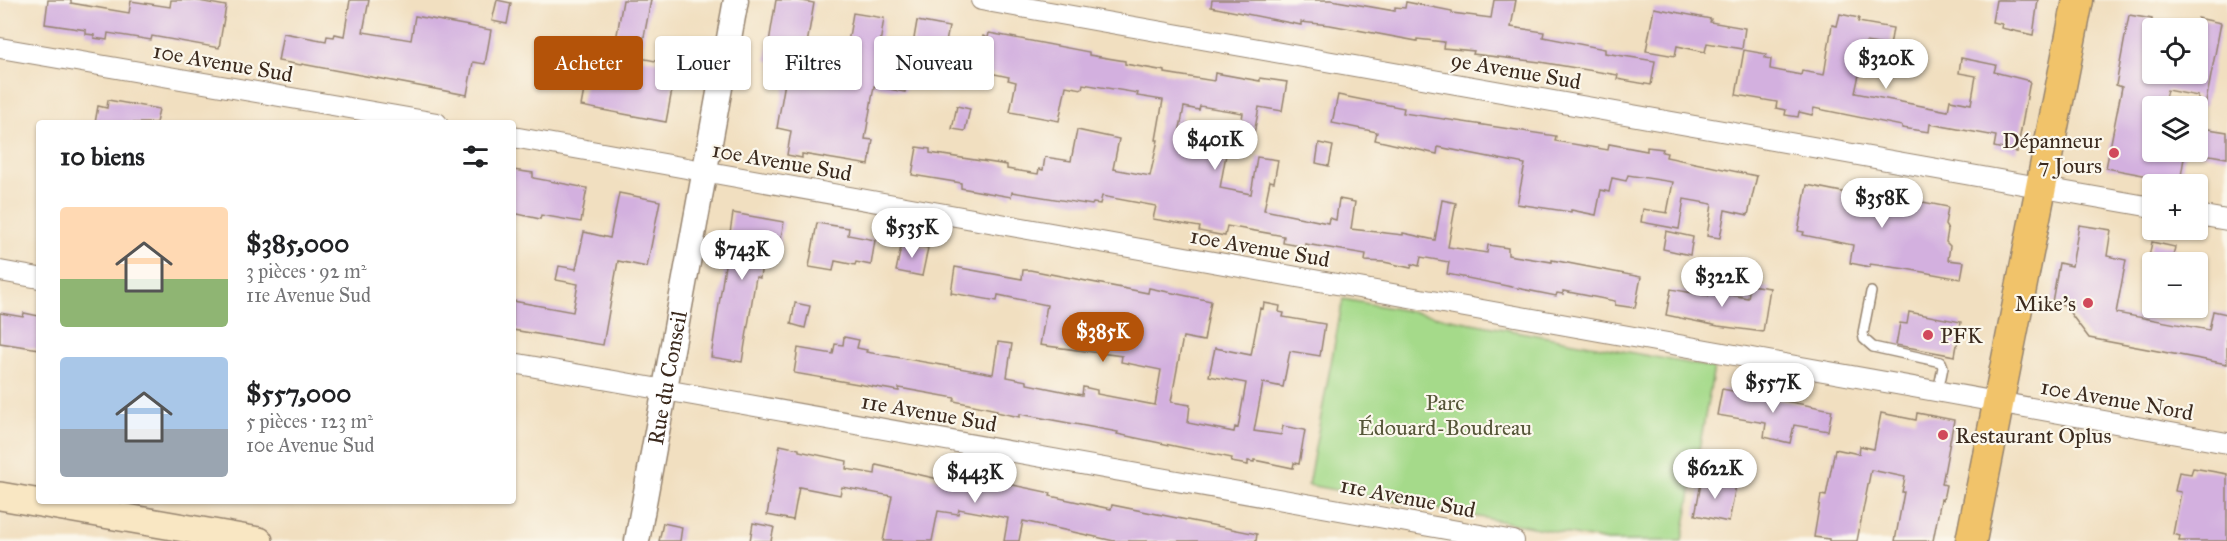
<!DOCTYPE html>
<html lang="fr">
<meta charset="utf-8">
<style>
body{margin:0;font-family:"IM FELL Great Primer",serif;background:#f6f6f6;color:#202124;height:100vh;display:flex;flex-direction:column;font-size:22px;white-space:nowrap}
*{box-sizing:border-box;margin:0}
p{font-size:20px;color:#757577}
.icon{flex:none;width:33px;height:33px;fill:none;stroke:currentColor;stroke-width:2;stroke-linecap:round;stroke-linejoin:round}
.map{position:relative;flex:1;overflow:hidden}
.drawer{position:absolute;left:36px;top:120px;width:480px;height:384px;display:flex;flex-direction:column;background:#fff;border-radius:6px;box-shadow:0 2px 4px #0004}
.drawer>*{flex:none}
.banner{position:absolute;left:534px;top:36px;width:570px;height:54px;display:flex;gap:12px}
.tools{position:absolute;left:2142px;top:18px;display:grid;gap:12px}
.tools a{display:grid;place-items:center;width:66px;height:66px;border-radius:6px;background:#fff;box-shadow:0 2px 4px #0004;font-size:30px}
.price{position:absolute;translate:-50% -51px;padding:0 14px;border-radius:21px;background:#fff;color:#222;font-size:20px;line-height:39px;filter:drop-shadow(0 2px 3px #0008)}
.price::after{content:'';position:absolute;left:50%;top:36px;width:18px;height:14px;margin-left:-9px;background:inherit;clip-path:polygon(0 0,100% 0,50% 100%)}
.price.selected{background:#b45309;color:#fff}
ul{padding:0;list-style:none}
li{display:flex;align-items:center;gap:18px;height:150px;padding:0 24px}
li span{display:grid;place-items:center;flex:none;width:168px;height:120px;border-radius:6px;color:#555}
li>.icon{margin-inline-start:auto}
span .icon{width:72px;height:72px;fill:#fffc;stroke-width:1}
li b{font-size:26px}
h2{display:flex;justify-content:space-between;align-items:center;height:72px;padding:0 24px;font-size:26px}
.pill{padding:0 21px;border-radius:6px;background:#fff;box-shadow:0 2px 4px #0004;font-size:21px;line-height:54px}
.pill.selected{background:#b45309;color:#fff}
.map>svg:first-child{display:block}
.green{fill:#a5da8a;stroke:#708254;stroke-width:1.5}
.building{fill:#d3b0df}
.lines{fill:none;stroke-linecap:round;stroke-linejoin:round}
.service-casing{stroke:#96846f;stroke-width:12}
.minor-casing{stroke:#96846f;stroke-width:22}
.tertiary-casing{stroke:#96846f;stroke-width:27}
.secondary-casing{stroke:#96846f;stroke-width:30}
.primary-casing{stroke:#96846f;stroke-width:33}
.service{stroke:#fff;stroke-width:9}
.minor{stroke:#fff;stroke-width:20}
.tertiary{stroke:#fff;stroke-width:24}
.secondary{stroke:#f9e7c3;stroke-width:27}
.primary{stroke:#f1c36a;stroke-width:30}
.poi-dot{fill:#d1495b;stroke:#fbf7ec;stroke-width:2}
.labels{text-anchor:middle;stroke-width:4.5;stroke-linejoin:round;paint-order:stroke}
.street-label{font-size:22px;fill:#3b2a1e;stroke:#fbf7ec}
.poi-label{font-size:22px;fill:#3b2a1e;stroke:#fbf7ec;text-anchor:end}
.park-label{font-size:22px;fill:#565639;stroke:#fbf7ec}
</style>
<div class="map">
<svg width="2227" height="541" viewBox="0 0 2227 541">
<rect width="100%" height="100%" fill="#fbf7ec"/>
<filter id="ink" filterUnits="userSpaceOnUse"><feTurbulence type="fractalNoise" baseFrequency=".0167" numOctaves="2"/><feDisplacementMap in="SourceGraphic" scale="12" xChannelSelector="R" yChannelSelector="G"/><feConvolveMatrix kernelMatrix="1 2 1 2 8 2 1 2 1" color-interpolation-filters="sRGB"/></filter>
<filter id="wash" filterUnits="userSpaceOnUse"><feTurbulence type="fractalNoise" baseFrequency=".008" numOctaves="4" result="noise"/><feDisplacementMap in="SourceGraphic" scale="24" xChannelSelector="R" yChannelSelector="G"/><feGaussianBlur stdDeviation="1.35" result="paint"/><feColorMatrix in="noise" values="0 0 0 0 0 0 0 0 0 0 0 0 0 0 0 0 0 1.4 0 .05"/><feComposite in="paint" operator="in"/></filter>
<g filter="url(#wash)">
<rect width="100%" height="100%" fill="#f1dfc0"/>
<path class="green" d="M1343,299L1714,368L1682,541H1607L1308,485Z"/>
<g id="blocks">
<path class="building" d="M48,0H71V3L129,13L131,1L170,7L171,0H194L226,6L219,48L152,36L151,40L108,33L107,40L94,38V35L86,34V30L45,24Z
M350,0H369L363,32L411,40L415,16L491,30L485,64L473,62L467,95L302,64L301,65L278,61L283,33L326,41L327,36L334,37L335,34L344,36Z
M497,0L511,3L507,24L492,21Z
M623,0H651L640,58L666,63L664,72L675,74L666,122L581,106L590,58L612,63Z
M776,0H797L814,3L801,79L834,84L838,59L845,60L853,13L884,18L880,44L912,50L917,21L949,27L943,58L935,57L933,64L910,60L905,92L874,86L865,139L873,140L869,165L802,154V158L787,155L791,131L777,128L787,71L772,69L773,62L766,60Z
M1212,0H1331L1395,11V7L1405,8L1406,2L1452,11V13L1491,18L1494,0H1516L1511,27L1544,32L1543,37L1605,49V53L1655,61L1651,85L1617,79L1618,75L1540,62L1473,54L1474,51L1443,48L1444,42L1417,39V41L1330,25L1301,22V25L1211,7Z
M1996,0H2038L2033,35L2001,28L2002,24L1992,22Z
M1654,8L1711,19L1710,22L1745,28L1742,49L1707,43L1705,52L1677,46L1675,56L1646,51Z
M1840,14L1859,18L1858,22L1893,28L1890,46L1866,42L1855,93L1948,111L1950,100L1971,104L1976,76L1959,73L1961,58L1996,65L1994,72L2030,81L2017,152L1994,147L1996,136L1930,124L1929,132L1902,128V126L1814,108L1812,115L1799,112L1798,117L1785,115L1786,110L1776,108L1777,102L1736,95L1744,50L1766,54L1765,58L1771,59L1770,69L1801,75L1802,71L1824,75L1832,25L1837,26Z
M2129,15L2152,19V74H2198V18L2221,23L2205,107L2198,106V96L2167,90L2163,106H2152V152H2185L2180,182L2106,168L2122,87L2116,85Z
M989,33L1089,52V55L1125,61V64L1165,71V73L1214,81L1215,73L1260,81V78L1287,82L1282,111L1259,107L1251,150L1237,147L1243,113L1200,106L1199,110L1184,107L1178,139L1227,149L1220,188L1251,194L1257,157L1278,160L1274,182L1270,181L1264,210L1328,223L1329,218L1336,220L1339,199L1355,202L1351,229L1403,235V233L1435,240L1442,200L1456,203L1448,247L1487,253L1488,245L1508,248V255L1552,262V260L1641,277L1635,308L1615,305V301L1563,291V294L1557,293L1556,296L1447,274L1449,262L1421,257L1419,266L1412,264L1411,268L1384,262L1365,261L1366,254L1305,244V247L1283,243L1284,236L1227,226L1225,236L1199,231L1200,227L1153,219L1156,206L1102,196L1100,204L1093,203L1092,205L1012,192L1011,197L961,188V183L912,175L917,147L930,149V153L1007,165V169L1038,174L1039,169L1043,170L1045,157L1071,161L1077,130L1119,139L1113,169L1150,176L1158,140H1156L1163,100L1137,96L1138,93L1083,84L1082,89L1066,86L1059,121L1010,112L1016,82L1008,80L1009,77L971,69L976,47L980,48L983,36L988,38Z
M1338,95L1404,108L1403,113L1556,136L1555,141L1608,150L1609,144L1647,151V147L1663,149L1662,152L1667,153L1666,157L1757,176L1748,215L1725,210L1720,238L1707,236L1712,204L1684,199L1679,229L1641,222L1643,209L1667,213L1673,182L1628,175L1626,181L1612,178L1609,192L1601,190L1596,215L1571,210V212L1517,204L1525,164L1438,147L1437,154L1375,140L1377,132L1332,123Z
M108,100L159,109L156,123H95L98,106L107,108Z
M957,106L970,109L965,131L952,129Z
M2202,128L2227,132V158L2198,153Z
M1319,143L1333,146L1329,166L1316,163Z
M513,170L533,173V178L587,188L581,222L541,215L540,219L513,213Z
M1807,185L1847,193L1848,187L1948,207L1945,225L1948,230L1946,242L1950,246L1948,260L1964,262L1961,279L1906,269L1870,264V267L1850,263L1853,245L1803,235L1804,232L1798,231Z
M619,193L660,201L647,267L618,261L603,345L513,330V301L573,312L578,284L556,280L559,266L576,269L584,232L610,238Z
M733,213L784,222L779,248L772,247L769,265L762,264L760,278L756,277L742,362L711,357Z
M817,223L849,228L848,235L875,240L871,265L856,262L855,265L835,261L833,271L809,267Z
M2079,225L2111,230L2107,256L2126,260L2116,313L2209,330L2213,311L2227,314V364L2089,338L2064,305L2052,302L2059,263L2072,266Z
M1666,231L1693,237L1690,255L1663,249Z
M902,242L928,248L922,276L896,271Z
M2152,242L2175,247L2172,262H2148Z
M955,267L1022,279L1023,270H1030L1148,293L1149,288L1211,301L1204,341L1183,337L1171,402L1190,405L1188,423L1234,432L1235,427L1238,428L1246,383L1209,376L1215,348L1251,355L1260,308L1263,309L1264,303L1280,306L1279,312L1284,313L1283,317L1325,324L1320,356L1290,351L1283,387L1263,383L1254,431L1281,435L1283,426L1305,430L1299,464L1294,463L1293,468L1254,460V462L1248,461V465L1231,462L1232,458L1117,434L1118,432L1020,414V417L996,412L997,410L954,401L955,398L899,388V391L794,373L798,348L833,354L835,344L843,345L844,337L859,340L857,348L867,350L866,352L993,374L998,342L1012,344L1007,377L1027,381V384L1082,395L1083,387L1097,390V394L1155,405L1161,370L1121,362L1122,356L1040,345L1047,305L998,295L997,301L951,293Z
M1750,285L1770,288L1763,332L1718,326L1666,315L1671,289L1709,296L1710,291L1748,298Z
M795,303L810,306L805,328L791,324Z
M1909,312L1961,322L1955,356L1896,345L1900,323L1907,324Z
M0,313L23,317L24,313L39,316V349L0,343Z
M1722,389L1832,410L1828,431L1794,425L1790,443L1764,437L1766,423L1717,415Z
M1881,413L1916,420L1917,413L1954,420L1942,484L1946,485L1943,500L1941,499L1933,541H1895L1904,492H1902L1905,477L1871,470L1857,541H1829V539L1814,537L1821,495L1826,496L1835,449L1859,454L1860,446L1874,449Z
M780,445L799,449V451L847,461L846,469L875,474L876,465L943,480L944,473L1003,483L1051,493L1050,496L1111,509L1112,505L1257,534L1256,541H1114L1023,521L1019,541H1004L1008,518L959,509L958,514L938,511L932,541H883L892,496L842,487L840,495L799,487L793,520L767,515Z
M2193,468L2227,474V541H2179L2180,536L2173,534L2181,492L2175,491L2179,472L2191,474Z
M1702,478L1736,485L1729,522L1695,515Z
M663,523L682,527L680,541H659Z
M753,523L774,527L771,541H750Z"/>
</g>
</g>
<g filter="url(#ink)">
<use href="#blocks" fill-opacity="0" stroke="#96846f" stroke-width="1.5"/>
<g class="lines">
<defs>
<path id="service" d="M1871,292L1863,333L1864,339L1873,347L1941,362L1943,367L1938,392"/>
<path id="minor" d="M981,0L2152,207
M0,48L437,123
M513,137L2227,443
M2198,215L2227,220
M0,271L39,278
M513,363L1514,541"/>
<g id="tertiary">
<path id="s1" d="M637,541L736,0"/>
</g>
<path id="secondary" d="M0,496L259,541"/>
<path id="primary" d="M1971,541L2078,0"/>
</defs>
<use href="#service" class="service-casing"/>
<use href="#minor" class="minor-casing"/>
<use href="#tertiary" class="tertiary-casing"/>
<use href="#secondary" class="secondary-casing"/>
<use href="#primary" class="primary-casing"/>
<use href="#service" class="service"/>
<use href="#minor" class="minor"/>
<use href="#tertiary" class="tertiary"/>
<use href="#secondary" class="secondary"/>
<use href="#primary" class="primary"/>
</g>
</g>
<g class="poi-dot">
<circle cx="2114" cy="153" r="6"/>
<circle cx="2088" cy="303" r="6"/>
<circle cx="1928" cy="335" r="6"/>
<circle cx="1943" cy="435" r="6"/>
</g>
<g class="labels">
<g class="street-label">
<text transform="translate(223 62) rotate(10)" y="8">10e Avenue Sud</text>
<text transform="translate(1516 70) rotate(10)" y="8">9e Avenue Sud</text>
<text transform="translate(782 161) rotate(10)" y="8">10e Avenue Sud</text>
<text transform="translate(1260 247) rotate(10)" y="8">10e Avenue Sud</text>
<text dy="8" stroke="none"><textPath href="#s1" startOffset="166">Rue du Conseil</textPath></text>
<text transform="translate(2117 399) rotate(10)" y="8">10e Avenue Nord</text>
<text transform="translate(929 412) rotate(10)" y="8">11e Avenue Sud</text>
<text transform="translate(1408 497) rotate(11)" y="8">11e Avenue Sud</text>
</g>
<g class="poi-label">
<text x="2102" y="148">Dépanneur<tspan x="2102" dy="25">7 Jours</tspan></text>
<text x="2076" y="311">Mike's</text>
<text x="1940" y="343" text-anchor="start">PFK</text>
<text x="1955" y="443" text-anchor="start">Restaurant Oplus</text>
</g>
<g class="park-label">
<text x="1445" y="410">Parc<tspan x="1445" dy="25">Édouard-Boudreau</tspan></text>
</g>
</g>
</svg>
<div class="tools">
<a><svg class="icon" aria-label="locate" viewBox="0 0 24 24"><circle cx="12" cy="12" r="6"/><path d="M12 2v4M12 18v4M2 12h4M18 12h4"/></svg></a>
<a><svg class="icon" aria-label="layers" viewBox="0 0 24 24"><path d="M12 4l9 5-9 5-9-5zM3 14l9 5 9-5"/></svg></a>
<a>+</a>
<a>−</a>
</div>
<b class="price" style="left:1886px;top:90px">$320K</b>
<b class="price" style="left:1215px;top:171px">$401K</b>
<b class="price" style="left:1882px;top:229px">$358K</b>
<b class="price" style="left:912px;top:259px">$535K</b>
<b class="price" style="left:742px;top:281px">$743K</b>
<b class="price" style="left:1722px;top:308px">$322K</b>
<b class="price selected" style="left:1103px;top:363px">$385K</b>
<b class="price" style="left:1773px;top:414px">$557K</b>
<b class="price" style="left:1715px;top:500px">$622K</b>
<b class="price" style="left:975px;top:504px">$443K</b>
<div class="banner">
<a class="pill selected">Acheter</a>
<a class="pill">Louer</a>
<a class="pill">Filtres</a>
<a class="pill">Nouveau</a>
</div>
<section class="drawer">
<h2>10 biens<svg class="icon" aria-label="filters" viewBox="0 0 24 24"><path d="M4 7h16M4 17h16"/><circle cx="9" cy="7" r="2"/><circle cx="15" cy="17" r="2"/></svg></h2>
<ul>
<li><span style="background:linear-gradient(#ffd9b3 60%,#8fb573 0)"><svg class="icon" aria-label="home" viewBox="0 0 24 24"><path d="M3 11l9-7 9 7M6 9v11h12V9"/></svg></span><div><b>$385,000</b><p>3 pièces · 92 m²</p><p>11e Avenue Sud</p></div></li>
<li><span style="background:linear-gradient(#a9c7e8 60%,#9aa5b1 0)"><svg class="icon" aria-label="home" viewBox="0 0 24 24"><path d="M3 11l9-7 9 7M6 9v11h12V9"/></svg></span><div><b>$557,000</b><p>5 pièces · 123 m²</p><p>10e Avenue Sud</p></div></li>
</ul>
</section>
</div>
